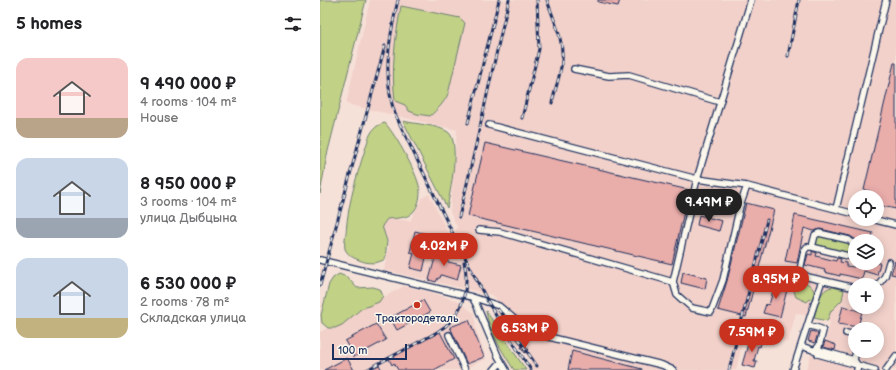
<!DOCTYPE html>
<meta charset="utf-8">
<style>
body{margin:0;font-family:"Balsamiq Sans",sans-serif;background:#f6f6f6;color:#202124;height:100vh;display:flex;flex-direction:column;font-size:15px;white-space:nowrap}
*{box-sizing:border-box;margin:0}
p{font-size:13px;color:#757577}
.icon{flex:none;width:22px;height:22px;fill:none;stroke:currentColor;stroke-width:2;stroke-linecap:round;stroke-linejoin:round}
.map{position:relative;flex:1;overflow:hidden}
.panel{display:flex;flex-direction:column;background:#fff;width:320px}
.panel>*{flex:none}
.tools{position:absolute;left:528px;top:190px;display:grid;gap:8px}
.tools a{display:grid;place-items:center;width:36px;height:36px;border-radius:50%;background:#fff;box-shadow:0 2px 10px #0003;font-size:20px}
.scale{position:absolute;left:12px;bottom:10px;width:75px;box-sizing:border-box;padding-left:4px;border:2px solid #1b2f5e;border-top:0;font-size:11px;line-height:14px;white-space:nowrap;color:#1b2f5e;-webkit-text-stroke:3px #fbf7ec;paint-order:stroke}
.price{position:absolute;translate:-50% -34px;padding:0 9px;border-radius:14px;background:#c8321e;color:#fff;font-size:13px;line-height:26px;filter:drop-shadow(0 1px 2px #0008)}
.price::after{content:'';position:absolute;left:50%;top:24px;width:12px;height:9px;margin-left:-6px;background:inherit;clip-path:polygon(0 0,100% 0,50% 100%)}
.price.active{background:#222;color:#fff}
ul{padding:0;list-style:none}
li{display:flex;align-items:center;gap:12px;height:100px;padding:0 16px}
li span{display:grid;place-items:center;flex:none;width:112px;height:80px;border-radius:12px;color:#555}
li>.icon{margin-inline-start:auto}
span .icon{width:48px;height:48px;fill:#fffc;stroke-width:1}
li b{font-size:17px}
h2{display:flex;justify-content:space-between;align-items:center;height:48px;padding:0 16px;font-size:17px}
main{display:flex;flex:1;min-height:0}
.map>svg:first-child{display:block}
.built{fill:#f2d1ca;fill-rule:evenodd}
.green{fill:#c1d186;stroke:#6e8072}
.building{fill:#e9adaa;stroke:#1b2f5e}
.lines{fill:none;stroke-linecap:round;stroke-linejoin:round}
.minor-casing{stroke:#1b2f5e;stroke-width:8}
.minor{stroke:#fbf7ec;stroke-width:5.5}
.rail-casing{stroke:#1b2f5e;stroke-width:3}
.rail{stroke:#fbf7ec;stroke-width:1.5;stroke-dasharray:4.5;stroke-linecap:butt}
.poi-dot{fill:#c8321e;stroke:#fbf7ec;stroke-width:1.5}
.labels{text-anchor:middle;stroke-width:3;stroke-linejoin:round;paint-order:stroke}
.poi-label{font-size:11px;fill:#1b2f5e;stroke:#fbf7ec}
</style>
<main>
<section class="panel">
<h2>5 homes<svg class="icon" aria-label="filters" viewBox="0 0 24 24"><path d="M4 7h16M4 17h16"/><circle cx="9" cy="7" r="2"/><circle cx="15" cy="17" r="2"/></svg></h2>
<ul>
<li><span style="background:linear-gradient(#f6c9c9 75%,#b9a48a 0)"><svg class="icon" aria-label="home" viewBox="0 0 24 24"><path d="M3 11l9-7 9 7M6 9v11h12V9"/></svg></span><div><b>9 490 000 ₽</b><p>4 rooms · 104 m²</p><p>House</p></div></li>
<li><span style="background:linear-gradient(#c9d6e8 75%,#9aa5b1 0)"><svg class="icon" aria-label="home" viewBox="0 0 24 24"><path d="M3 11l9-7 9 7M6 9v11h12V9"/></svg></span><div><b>8 950 000 ₽</b><p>3 rooms · 104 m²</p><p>улица Дыбцына</p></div></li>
<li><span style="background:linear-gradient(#c9d6e8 75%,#c2b280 0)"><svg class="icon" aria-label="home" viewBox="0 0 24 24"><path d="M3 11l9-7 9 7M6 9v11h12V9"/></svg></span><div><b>6 530 000 ₽</b><p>2 rooms · 78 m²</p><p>Складская улица</p></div></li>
</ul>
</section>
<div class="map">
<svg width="576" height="370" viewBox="0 0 576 370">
<rect width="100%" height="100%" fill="#f6e1d8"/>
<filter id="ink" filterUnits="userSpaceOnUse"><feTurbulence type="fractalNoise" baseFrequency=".025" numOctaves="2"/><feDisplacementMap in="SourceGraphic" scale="8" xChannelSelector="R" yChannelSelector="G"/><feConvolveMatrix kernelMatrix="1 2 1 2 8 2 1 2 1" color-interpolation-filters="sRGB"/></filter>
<g filter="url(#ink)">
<path class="built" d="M50,0H576V370H486L491,355L501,357L500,349L503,339L506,340L510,322L476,313L468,342L425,332L416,370H213L208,363L211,361L195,341L172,305L177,299L172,295L64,270L69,246L66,235L56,229L62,217L90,221L102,198L109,194L129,235L134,233L137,227L130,212L137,130L26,104ZM535,197H557V219H535ZM535,241H557V263H535ZM535,285H557V307H535ZM535,329H557V351H535Z
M84,286L111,292L137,301L154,313L156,330L166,359L148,367L149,370H0V332Z"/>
<path class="green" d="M0,0H46L7,155L0,194Z
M81,6L140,18L145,23L128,94C124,103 117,110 110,116L97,114L89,111L85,105L75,101C71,69 75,38 81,6Z
M83,121C95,124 118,125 128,132C141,141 130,193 127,208Z
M65,123C75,134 100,177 100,192C100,198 98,207 93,212C87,219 75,218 67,219L62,226L67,241L65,259C57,264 48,264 39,260C33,258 28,255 25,249C24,244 25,238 26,233C28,200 39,169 49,137C53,129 56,125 65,123Z
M499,235L531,243L533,249L529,253L498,246L495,244V238Z
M19,274L27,277L37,288L53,287L60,289L63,296L59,302L41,309L22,325L15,328H8L2,323L1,315L9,284L13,278Z
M479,280C487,282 494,287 495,295L491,300L490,299L487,302L476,297L471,282Z
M513,287L524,290L522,300L511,311L507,321L494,318C497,307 499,288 513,287Z
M166,311L206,370H194C183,352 169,332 166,311Z"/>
<path class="building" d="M278,0H300L298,6L278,2Z
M574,63H576V209L557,205V197H549L550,191L544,190Z
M165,143L369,190L352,264L148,216Z
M426,203L454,210L426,317L398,310L407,281Z
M379,215L402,221L399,231L377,225Z
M475,215L553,233L551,241H538L530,236L500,229L494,231L484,228L477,263L465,261Z
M95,231L111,235L103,271L90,268L94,253L90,252Z
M118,247L127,249L124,261L141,265L137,280L121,275L120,278H118L116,282L109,280Z
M492,251L497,253L496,256L516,261L517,258L521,259L520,262L526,263V266L534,267L535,263H560L557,275L544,271L542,279L520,274V276L504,272L505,270L485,265L488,254L492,255Z
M575,261H576V275L571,274Z
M363,272L387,278L385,289L361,283Z
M451,282L468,286L460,317L443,313L446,304L449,305L453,291L449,290Z
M103,300L110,312L77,330L70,318Z
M523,306L542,312L538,327L518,324Z
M149,320L164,357L147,364L130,327Z
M56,324L66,340L34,357L25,341Z
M491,331L498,333L495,343L488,341Z
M120,332L134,359L114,370H78L74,363L72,365L69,359Z
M430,337L442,340L440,347L438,346L436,353L434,361H437L435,368L422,365Z
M505,341L516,345L515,350L503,347Z
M205,345L209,350L205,353L201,347Z
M252,351L322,369V370H248Z
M27,358L34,370H4Z
M59,365L62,370H49Z"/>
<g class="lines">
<defs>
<path id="minor" d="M254,69L289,76L309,75L400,102
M169,125L377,179L427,186L535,214
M516,209L566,0
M552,219L576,225
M159,230L180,232L353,282L377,179L431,0
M492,247L495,235L499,233L529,240L535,245
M535,251L532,254L528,256L492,247H487L484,251L480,270L481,273L488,277L535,288
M0,260L152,297L156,304L178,356L186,370
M353,282L357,295L372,308L391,312L403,280L420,206L427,186
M557,286L565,276L569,262
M152,297L179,306L205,328L217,334L342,365L353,370
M488,325L501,329L503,331L499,346L494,351
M526,333L535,335
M129,335L145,370
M481,346L496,351L499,350L534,360
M496,351L498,354L555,370
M536,351L534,360L538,366L537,370
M174,370L181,362
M473,370L502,280
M566,370L576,356"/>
</defs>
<use href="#minor" class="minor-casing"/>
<use href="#minor" class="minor"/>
<defs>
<path id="rail" d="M78,0C69,38 62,76 75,114L134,236L168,302L182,326L211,370
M227,0C233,19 244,39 242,60C241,74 235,89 232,103
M468,56L479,0
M202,118L219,49L217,0
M148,123L179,0
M139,217C157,145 171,72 189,0
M0,285L65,46
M178,309L217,366
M46,370C63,361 79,353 95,344C108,337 122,331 132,320C145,305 149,281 144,262
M409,370L447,220"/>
</defs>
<use href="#rail" class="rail-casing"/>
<use href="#rail" class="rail"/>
</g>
</g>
<circle class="poi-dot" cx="97" cy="305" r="4"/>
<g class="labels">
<g class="poi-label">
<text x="97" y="322">Трактородеталь</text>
</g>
</g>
</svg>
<div class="tools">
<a><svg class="icon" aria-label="locate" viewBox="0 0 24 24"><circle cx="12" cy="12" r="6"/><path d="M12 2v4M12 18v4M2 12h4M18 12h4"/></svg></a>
<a><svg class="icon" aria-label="layers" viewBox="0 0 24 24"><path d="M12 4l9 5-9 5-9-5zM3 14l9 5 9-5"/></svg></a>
<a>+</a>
<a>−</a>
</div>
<div class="scale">100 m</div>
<b class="price active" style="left:389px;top:223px">9.49M ₽</b>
<b class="price" style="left:124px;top:267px">4.02M ₽</b>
<b class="price" style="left:456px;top:300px">8.95M ₽</b>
<b class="price" style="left:205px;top:349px">6.53M ₽</b>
<b class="price" style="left:432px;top:353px">7.59M ₽</b>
</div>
</main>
